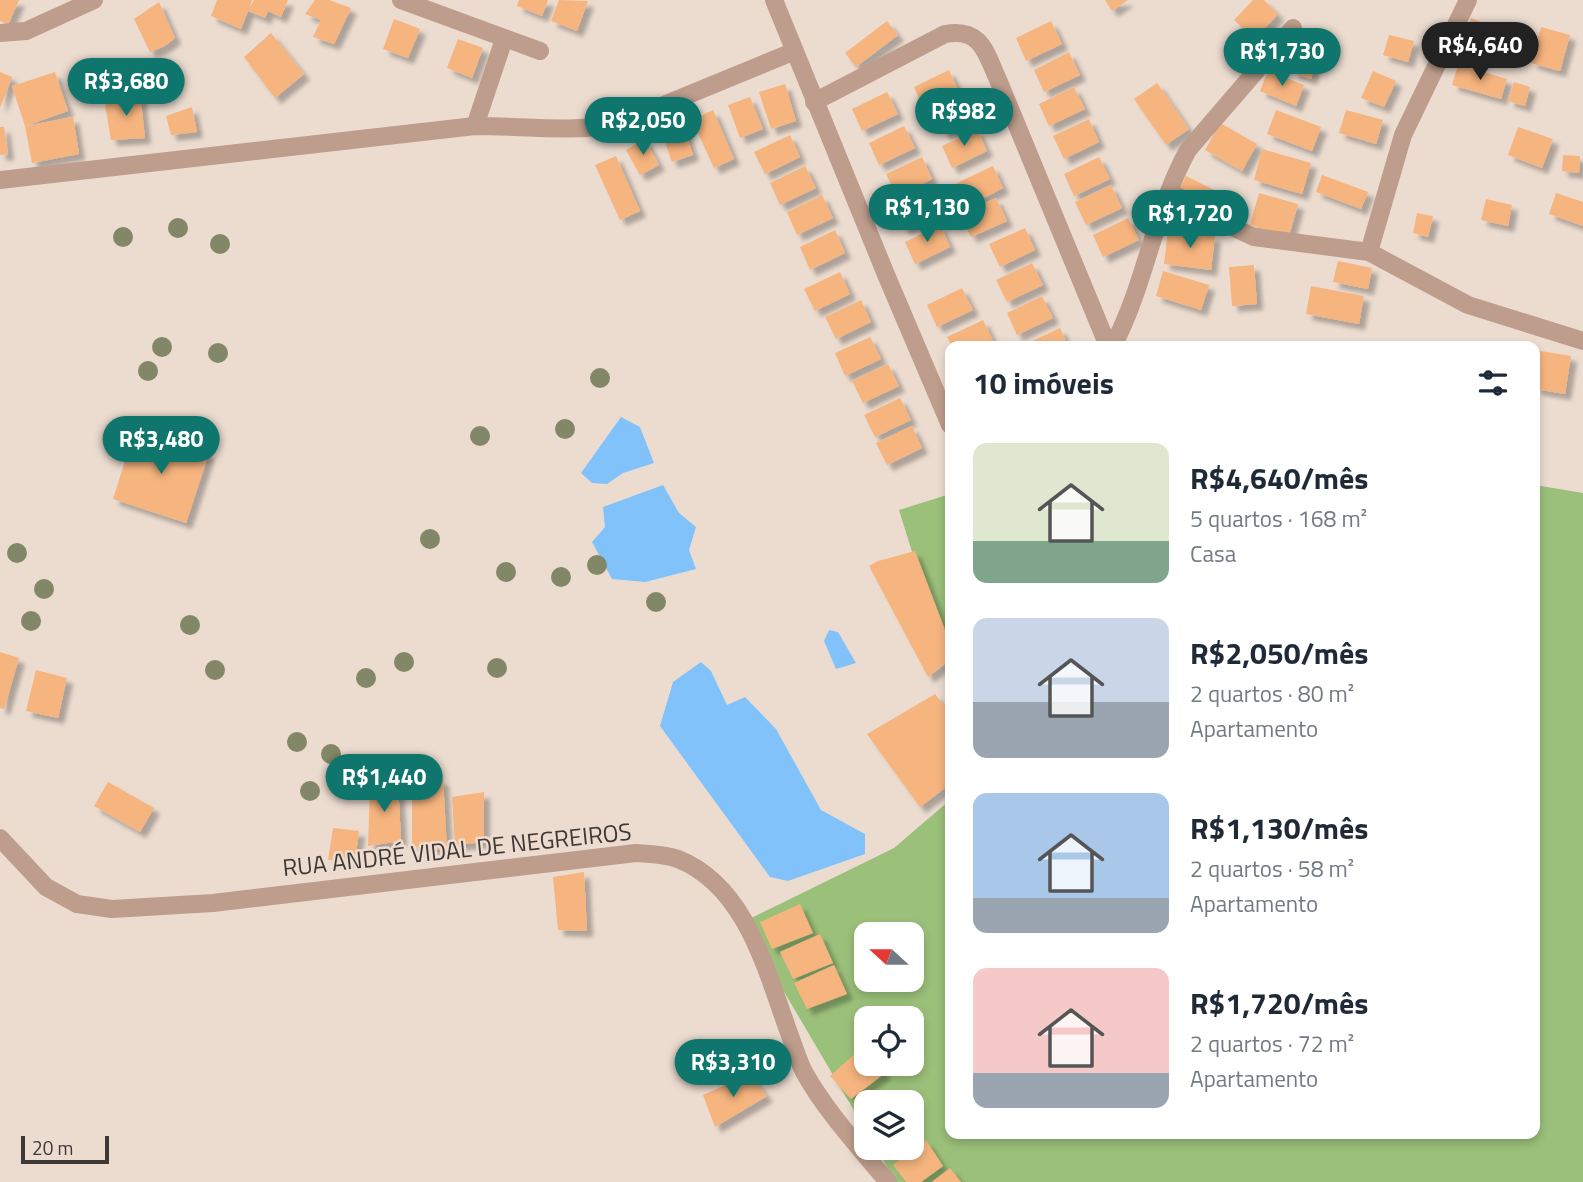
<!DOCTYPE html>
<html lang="pt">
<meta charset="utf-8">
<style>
body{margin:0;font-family:"Titillium Web",sans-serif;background:#f6f6f7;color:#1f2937;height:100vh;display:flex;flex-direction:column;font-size:26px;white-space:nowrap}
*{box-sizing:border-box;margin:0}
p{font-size:23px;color:#747a83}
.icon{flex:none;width:38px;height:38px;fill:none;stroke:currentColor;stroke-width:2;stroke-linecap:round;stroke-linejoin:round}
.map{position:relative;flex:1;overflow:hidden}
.drawer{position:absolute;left:945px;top:341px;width:595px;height:798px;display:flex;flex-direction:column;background:#fff;border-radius:14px;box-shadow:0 4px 10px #0003}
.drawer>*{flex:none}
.needle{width:46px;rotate:291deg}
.tools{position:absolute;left:854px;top:922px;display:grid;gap:14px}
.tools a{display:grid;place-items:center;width:70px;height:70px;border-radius:14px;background:#fff;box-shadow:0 4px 10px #0003;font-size:35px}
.scale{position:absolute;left:21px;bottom:18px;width:88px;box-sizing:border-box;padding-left:7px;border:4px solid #3f3834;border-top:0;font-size:19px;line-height:24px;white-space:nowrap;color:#3f3834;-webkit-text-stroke:5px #ecdcd0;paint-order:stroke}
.price{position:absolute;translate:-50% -60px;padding:0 16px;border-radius:24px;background:#0f766e;color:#fff;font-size:23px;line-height:46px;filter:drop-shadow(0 2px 4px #0008)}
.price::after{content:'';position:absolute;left:50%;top:42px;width:21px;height:16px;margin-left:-10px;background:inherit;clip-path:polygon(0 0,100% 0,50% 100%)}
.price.current{background:#222;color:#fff}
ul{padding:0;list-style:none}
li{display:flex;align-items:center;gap:21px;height:175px;padding:0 28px}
li span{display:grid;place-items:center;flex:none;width:196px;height:140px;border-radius:14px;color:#555}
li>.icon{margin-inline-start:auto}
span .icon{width:84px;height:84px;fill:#fffc;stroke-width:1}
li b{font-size:30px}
h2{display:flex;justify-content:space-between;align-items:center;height:84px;padding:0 28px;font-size:30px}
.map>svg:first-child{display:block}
.forest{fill:#9bc07a;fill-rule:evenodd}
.water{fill:#80c2f9}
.building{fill:#f6b47f;filter:url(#shadow)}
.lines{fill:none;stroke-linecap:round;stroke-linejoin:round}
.minor{stroke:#be9d8c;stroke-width:18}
.tree{fill:#828867}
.labels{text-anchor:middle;stroke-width:5;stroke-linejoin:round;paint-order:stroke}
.street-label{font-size:24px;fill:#3f3834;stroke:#ecdcd0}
</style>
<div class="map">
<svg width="1583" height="1182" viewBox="0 0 1583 1182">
<defs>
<filter id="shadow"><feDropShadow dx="6" dy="6" stdDeviation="2" flood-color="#0004"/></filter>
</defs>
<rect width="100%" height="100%" fill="#ecdcd0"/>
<path class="forest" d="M1535,485L1583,493V1182H896L876,1148H912V1102H866V1131L743,922L894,848L950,800V1134H1535ZM866,934H912V980H866ZM866,1018H912V1064H866Z
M950,494V674L899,510Z"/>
<path class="water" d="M621,417L640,427L654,463L623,473L607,484L592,483L581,473Z
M663,485L679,513L696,527L689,550L696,569L645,582L612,579L592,542L605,527L603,507Z
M829,630L838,632L856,663L836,669L824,641Z
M701,662L711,671L727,705L745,697L776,729L821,810L865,834V854L788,881L770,877L660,726L673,682Z"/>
<path class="building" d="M0,0H19L8,25L0,21Z
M217,0H252L248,11L254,0H288L281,17L268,11L265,18L248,11L241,29L211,16Z
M315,0H329L351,8L334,44L313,37L321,20L305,14Z
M519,0H548L542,16L517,6Z
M559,0L588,1L577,31L551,21Z
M1105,0H1128L1112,11Z
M1253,0H1264L1278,14L1255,39L1234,20Z
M159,2L175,38L165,46L150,52L134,19Z
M1471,18L1502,30L1495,46L1465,35Z
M394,19L420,29L408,58L383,49Z
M887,21L898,35L856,67L845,53Z
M1051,21L1062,44L1026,61L1016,38Z
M1541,27L1570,35L1560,71L1531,63Z
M271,33L304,74L275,98L244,57Z
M1389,35L1414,41L1408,62L1383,55Z
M458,39L483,48L472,78L447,68Z
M1069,52L1080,75L1044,92L1034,70Z
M1297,58L1315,64L1311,79L1292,73Z
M1458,65L1507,79L1501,99L1452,85Z
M949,70L959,92L924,110L914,87Z
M1268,71L1304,85L1296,106L1260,91Z
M1373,71L1396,81L1384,107L1361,98Z
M0,72L12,77L0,108Z
M55,72L68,111L25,126L12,86Z
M1514,82L1530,87L1525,106L1508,101Z
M1157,83L1189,129L1166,145L1134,99Z
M785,84L796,121L771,129L759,92Z
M1074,87L1085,109L1049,126L1039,104Z
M140,92L145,138L111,140L105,105Z
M887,92L898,114L862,131L852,109Z
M969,95L980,117L944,134L934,112Z
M750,97L763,129L740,138L728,105Z
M192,107L197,132L171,135L166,116Z
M713,110L734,159L714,168L692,120Z
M1276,110L1321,127L1312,151L1267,134Z
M1346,110L1383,120L1376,144L1339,133Z
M73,117L79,154L32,163L25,126Z
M1089,119L1099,142L1064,159L1053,136Z
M1220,123L1257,144L1242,171L1205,150Z
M904,126L915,148L879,165L869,143Z
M0,127H4L8,154L0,155Z
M684,127L693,155L672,162L662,134Z
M1518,127L1553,139L1542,168L1508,155Z
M977,129L987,151L952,168L942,146Z
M790,135L800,157L765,174L754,152Z
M645,139L659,165L640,175L626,150Z
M1262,149L1311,163L1302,194L1254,180Z
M1563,155L1580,156L1579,173L1562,171Z
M616,156L640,211L620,220L595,165Z
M922,157L932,179L897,196L886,174Z
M1099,157L1110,179L1074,196L1064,174Z
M805,166L816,188L780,205L770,183Z
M993,166L1003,188L968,206L957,183Z
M1322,175L1368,192L1361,209L1316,192Z
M1186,176L1214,190L1207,204L1179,190Z
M1111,185L1122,208L1086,225L1075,202Z
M929,190L939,212L904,229L893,207Z
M1259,193L1298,204L1289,236L1250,225Z
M1556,193L1583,202V226L1549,214Z
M822,195L833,218L797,235L787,212Z
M996,198L1007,221L971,237L960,215Z
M1486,199L1512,205L1508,226L1481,220Z
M1417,213L1433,216L1428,237L1413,233Z
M1128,218L1139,240L1103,257L1093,235Z
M940,225L950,247L915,264L905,242Z
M1025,228L1035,250L1000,267L989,244Z
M835,230L845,253L810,270L800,247Z
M1168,231L1215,236L1211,270L1164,264Z
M1338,261L1372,268L1368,289L1333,282Z
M1032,263L1043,285L1007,302L996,280Z
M1254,265L1257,304L1232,306L1229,267Z
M1163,271L1209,285L1201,310L1156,296Z
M840,272L850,294L815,311L804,289Z
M1311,286L1364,296L1359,324L1306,314Z
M962,288L973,310L937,327L927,305Z
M1042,296L1053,318L1017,335L1007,313Z
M861,300L871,322L836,339L825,317Z
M983,320L994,343L986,346H952L947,337Z
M1060,328L1068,346H1021Z
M870,337L881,359L845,376L835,353Z
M1535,350L1571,356L1565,394L1535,389Z
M888,364L899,386L863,403L852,381Z
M900,398L911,420L875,437L864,415Z
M912,426L922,448L887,465L876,443Z
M135,429L209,453L186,523L113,499Z
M915,551L950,643V660L928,677L869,566L878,561Z
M0,652L19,658L4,709L0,708Z
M36,670L67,678L58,718L26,711Z
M935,694L950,714V784L920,807L867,734Z
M443,779L447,850L412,847V782Z
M108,782L154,808L140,832L94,806Z
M398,782L401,841L368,846L370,783Z
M484,792V842L455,845L452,797Z
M333,828L359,831L355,861L328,860Z
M584,872L587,931L558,930L553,877Z
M800,904L813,933L772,949L760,922Z
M820,934L833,963L793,979L780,952Z
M834,965L847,994L807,1009L794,983Z
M866,1044V1064H879L885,1073L851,1099L830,1076Z
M750,1074L767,1096L715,1127L703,1095Z
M926,1140L943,1166L921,1182H906L893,1165Z
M950,1168L961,1182H932Z"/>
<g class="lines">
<path class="minor" d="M401,0L540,51
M774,0L887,277L950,425
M0,33L26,31L94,0
M814,102L945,34C982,27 986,54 999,82L1108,346
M475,126C522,126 569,132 615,125L795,51
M0,180L475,126L504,39
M1169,191L1215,219L1254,237L1369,252L1468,305L1583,341
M1369,252L1403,135L1468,0
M1113,346C1146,283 1154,212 1188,150L1293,28
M0,838L46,887L77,904L112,909L213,903L636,853C650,854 665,854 678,859C746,886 766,970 789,1033C794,1046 798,1060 804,1072C827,1113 859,1147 888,1182"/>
</g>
<g class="tree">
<circle cx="178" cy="228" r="10"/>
<circle cx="123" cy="237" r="10"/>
<circle cx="220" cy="244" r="10"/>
<circle cx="162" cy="347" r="10"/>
<circle cx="218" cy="353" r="10"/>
<circle cx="148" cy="371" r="10"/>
<circle cx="600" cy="378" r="10"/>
<circle cx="565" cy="429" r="10"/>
<circle cx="480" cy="436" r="10"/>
<circle cx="430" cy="539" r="10"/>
<circle cx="17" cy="553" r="10"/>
<circle cx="597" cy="565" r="10"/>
<circle cx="506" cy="572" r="10"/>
<circle cx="561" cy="577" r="10"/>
<circle cx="44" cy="589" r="10"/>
<circle cx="656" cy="602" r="10"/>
<circle cx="31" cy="621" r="10"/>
<circle cx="190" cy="625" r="10"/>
<circle cx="404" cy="662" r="10"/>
<circle cx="497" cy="668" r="10"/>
<circle cx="215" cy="670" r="10"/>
<circle cx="366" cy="678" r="10"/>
<circle cx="297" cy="742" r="10"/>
<circle cx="331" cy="754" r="10"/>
<circle cx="310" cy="791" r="10"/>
</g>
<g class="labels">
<g class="street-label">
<text transform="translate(457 850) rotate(-6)" y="8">RUA ANDRÉ VIDAL DE NEGREIROS</text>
</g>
</g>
</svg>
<div class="tools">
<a><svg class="needle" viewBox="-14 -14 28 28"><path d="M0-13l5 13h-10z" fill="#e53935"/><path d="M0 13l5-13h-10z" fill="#747a83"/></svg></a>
<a><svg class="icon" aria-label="locate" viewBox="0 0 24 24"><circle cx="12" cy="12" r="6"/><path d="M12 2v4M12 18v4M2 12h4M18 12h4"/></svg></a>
<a><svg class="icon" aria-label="layers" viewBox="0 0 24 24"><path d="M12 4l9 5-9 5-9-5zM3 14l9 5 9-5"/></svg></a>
</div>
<div class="scale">20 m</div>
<b class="price current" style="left:1480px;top:82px">R$4,640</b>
<b class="price" style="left:1282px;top:88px">R$1,730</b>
<b class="price" style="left:126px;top:118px">R$3,680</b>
<b class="price" style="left:964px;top:148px">R$982</b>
<b class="price" style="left:643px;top:157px">R$2,050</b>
<b class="price" style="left:927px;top:244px">R$1,130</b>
<b class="price" style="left:1190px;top:250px">R$1,720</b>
<b class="price" style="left:161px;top:476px">R$3,480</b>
<b class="price" style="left:384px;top:814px">R$1,440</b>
<b class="price" style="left:733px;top:1099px">R$3,310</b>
<section class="drawer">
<h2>10 imóveis<svg class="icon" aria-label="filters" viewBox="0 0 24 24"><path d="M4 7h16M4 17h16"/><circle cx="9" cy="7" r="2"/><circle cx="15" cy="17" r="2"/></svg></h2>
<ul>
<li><span style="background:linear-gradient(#dfe7d0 70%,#7fa58c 0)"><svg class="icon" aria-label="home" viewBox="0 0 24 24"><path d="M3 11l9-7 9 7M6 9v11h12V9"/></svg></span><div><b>R$4,640/mês</b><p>5 quartos · 168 m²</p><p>Casa</p></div></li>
<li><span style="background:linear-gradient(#c9d6e8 60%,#9aa5b1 0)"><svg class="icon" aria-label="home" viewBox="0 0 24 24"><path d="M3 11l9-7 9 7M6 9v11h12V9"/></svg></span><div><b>R$2,050/mês</b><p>2 quartos · 80 m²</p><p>Apartamento</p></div></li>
<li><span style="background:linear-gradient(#a9c7e8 75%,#9aa5b1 0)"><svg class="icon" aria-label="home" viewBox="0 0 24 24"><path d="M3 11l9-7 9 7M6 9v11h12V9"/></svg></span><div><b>R$1,130/mês</b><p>2 quartos · 58 m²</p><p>Apartamento</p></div></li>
<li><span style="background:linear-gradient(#f6c9c9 75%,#9aa5b1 0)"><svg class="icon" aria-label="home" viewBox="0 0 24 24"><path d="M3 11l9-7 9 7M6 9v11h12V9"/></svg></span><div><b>R$1,720/mês</b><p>2 quartos · 72 m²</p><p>Apartamento</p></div></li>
</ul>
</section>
</div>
